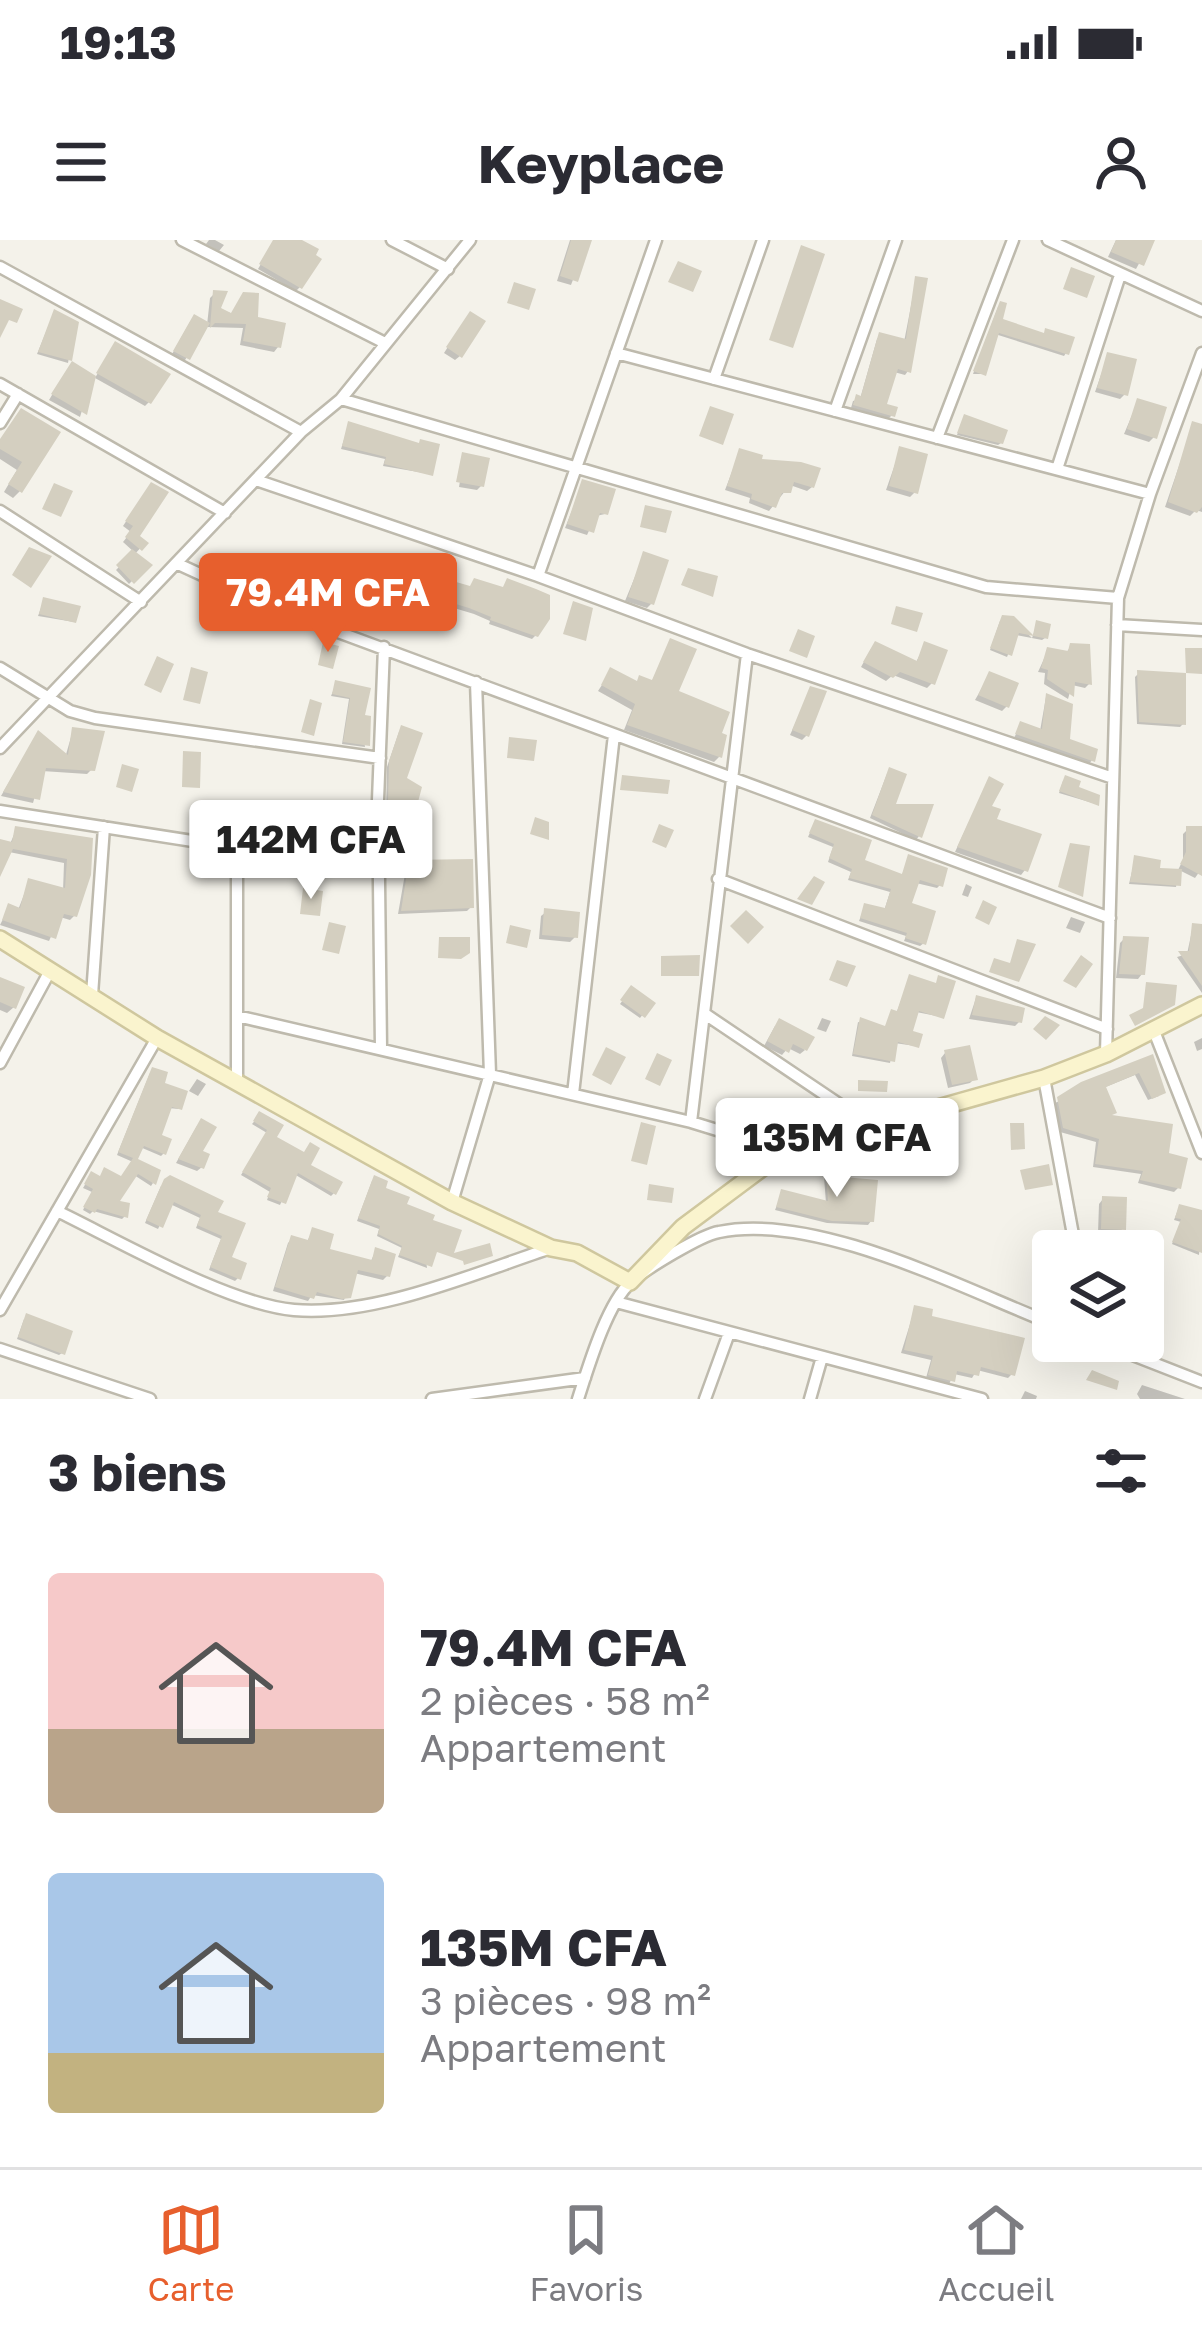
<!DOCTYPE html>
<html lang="fr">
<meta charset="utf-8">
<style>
body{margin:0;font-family:"Golos Text",sans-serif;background:#f2f2f3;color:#2b2b33;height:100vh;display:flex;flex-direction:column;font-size:45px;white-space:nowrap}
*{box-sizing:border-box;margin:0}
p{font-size:39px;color:#7c7c81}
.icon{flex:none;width:66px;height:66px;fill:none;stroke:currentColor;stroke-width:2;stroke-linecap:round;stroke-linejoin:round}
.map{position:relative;height:1159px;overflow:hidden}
.drawer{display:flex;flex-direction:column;background:#fff;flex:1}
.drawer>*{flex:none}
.buttons{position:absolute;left:1032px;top:990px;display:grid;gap:24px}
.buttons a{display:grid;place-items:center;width:132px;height:132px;border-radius:12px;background:#fff;box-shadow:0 12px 48px #0002;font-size:60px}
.price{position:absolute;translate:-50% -102px;padding:0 27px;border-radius:12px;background:#fff;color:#222;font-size:39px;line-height:78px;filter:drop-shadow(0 3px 6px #0008)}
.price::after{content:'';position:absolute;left:50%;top:72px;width:36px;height:27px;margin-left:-18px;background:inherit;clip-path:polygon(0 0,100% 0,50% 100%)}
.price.selected{background:#e75f2d;color:#fff}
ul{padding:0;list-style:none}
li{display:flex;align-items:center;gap:36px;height:300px;padding:0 48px}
li span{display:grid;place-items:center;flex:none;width:336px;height:240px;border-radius:12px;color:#555}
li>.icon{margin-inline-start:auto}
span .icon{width:144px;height:144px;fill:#fffc;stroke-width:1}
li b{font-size:51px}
h2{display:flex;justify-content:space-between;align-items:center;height:144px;padding:0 48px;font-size:51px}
.status{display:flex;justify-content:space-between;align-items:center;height:84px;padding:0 60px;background:#fff;direction:ltr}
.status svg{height:33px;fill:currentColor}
header{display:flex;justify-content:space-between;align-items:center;height:156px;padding:0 48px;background:#fff;font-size:54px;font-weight:700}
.tabs{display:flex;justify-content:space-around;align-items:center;height:168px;border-top:3px solid #e1e1e2;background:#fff;font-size:33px;color:#7c7c81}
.tabs a{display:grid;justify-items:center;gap:6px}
.tabs .selected{color:#e75f2d}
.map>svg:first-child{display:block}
.shadow{fill:#0003}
.building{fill:#d4cfc0}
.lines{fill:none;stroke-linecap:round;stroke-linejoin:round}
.street-casing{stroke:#bebaad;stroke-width:15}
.secondary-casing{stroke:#cfc79e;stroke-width:20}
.street{stroke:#fff;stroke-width:10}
.secondary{stroke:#faf4ce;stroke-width:15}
</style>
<div class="status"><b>19:13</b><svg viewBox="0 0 49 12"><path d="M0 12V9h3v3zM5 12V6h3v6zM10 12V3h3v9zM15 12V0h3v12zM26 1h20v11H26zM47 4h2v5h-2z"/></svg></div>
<header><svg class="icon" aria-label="menu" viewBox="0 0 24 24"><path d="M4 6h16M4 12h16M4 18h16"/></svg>Keyplace<svg class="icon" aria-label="person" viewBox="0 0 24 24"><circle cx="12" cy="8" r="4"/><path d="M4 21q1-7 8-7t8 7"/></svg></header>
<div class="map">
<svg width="1202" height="1159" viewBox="0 0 1202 1159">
<rect width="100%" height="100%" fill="#f4f2ea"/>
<path class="shadow" d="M209,0H215L224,5L219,11L206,4Z
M275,0H298L300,47L296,51L258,29Z
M570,0H588L571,45L557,41Z
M1116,0H1152L1136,29L1108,17Z
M916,40L908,131L905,135L894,132L883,166L892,175L889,178L851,168L853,161L860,159L877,99L880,95L904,102Z
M215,53L217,69L254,80L278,107L274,112L240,105L243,88L207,87L183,123L171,116L190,82L207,85L210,58Z
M998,67L999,80L1066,113L1064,116L995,94L983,134H973Z
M53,75L75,84L68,123L37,114Z
M466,79L460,116L455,120L444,113Z
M112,109L149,162L145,166L95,138Z
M1108,115L1125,154L1120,159L1095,152Z
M67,130L92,138L80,177L49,160Z
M1138,161L1154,197L1149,202L1124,194Z
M963,179L1001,203L998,205L957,195Z
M349,184L430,234L383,226L385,219L341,209Z
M1193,185L1202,188V272L1196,270L1190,276L1165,267Z
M57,193L20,251L13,258L4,252L17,230L0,219V200Z
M900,210L915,252L910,257L886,250Z
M740,211L758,221L812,247L807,251L790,245L769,271L749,263L750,258L725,250Z
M464,217L481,246L477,250L459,247Z
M583,243L605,274L596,276L587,295L565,288Z
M147,250L136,296L145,303L134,315L148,325L129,344L116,330L134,312L123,302L131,292L123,286Z
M644,315L651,364L647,368L625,361Z
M339,318L347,382L343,386L325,381L334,322Z
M433,339L469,349L502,350L507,341L536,395L532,399L489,384L490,381L474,374L424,359Z
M44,360L74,382L38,376Z
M1013,379L1032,398L1037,384L1045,398L1042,400L1016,395L1007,417L990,410L1000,381Z
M671,402L675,453L718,495L719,517L714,522L624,490L632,470L598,451L611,431L635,443H651Z
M925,405L932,443L927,448L893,435L886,441L861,427L871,409L915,424Z
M1071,406L1089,444L1085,448L1072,445L1068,459L1044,444L1045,433L1038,432L1048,410L1066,413Z
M1139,433L1183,484L1180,487L1137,484L1135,437Z
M990,434L1007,466L1002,471L975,460Z
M336,444L367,450L361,477L365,507L342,504L349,459L331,456Z
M811,449L807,495L802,500L790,495Z
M1046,457L1067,501L1092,520L1089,524L1014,498L1021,484L1040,491Z
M73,490L92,529L87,534L42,531L33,563L1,556L35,498L65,518Z
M399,492L403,539L415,560L396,572L386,571L387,527Z
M887,534L891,567L919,596L916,600L870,578Z
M989,539L988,567L1025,630L1021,635L955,612Z
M1063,541L1075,549L1096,564L1059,553Z
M813,586L862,622L901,637L909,618L940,645L937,648L916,643L908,665L924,703L920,706L904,701L906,696L859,681L865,666L884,671L890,652L848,640L851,632L828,622L833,607L808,597Z
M1188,589H1202V628L1195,638L1179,630L1176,647L1129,644L1135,619L1156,631L1177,632L1183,620V594Z
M16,590L90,601L74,676L70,680L60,677L49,701L0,685L9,667L18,670L29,642L63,651L64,623L9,612L0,623V601L10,604Z
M411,623L471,667L467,671L398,674L406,628Z
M966,644L972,647L968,657L962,655Z
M546,672L575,697L570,702L539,699L541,676Z
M1071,677L1085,682L1080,693L1066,688Z
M1193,686L1202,687V753L1177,717L1187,714Z
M1124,699L1142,734L1138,739L1116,738L1120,703Z
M910,737L942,777L916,772L909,793L916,806L894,803L890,823L852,816L858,782L885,789L896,774Z
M0,740L14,767L7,773L0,770Z
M631,749L651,764L640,778L620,764Z
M976,758L1019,782L1015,786L969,779Z
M822,778L831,781L826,792L817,789Z
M775,786L805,810L800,814L788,808L782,815L764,806Z
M1202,798V809L1197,811L1194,802Z
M945,813L974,839L970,843L948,848L941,818Z
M1151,818L1159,856L1148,860L1135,835L1103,848L1108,877L1165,916L1178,948L1174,952L1138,943L1141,934L1093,927L1096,902L1060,892L1055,863Z
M150,833L179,869L168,868L158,897L164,913L161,916L140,907L134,921L153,943L151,946L134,935L115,963L125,976L122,979L93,971L90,974L83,970L92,952L83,948L89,938L121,940L133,922L117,915Z
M197,839L206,844L198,856L189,851Z
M260,875L273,898L304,916L307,926L334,953L331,956L294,934L280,965L267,960L270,952L241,935L267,893L252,884Z
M197,886L202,927L197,931L176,923Z
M827,934L840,940L871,981L868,985L827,983L775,970L782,953L826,963L824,937Z
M372,941L403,965L424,1005L427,1028L398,1017L402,1008L377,996L379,989L357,981Z
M161,946L242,985L228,1019L238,1038L235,1041L209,1030L221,999L196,988L200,978L170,964L158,989L145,983Z
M1103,959L1123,988L1119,993H1098L1099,964Z
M1179,967L1202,973L1199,1015L1172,1004L1181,982L1174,980Z
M313,991L326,1011L370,1023L376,1010L387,1036L383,1040L354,1033L344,1060L312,1055L308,1061L273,1051L288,1003L292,999L306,1003Z
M1143,1046L1151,1048L1143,1086Z
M915,1068L928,1078L1012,1134L1008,1138L977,1130L972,1138L954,1134L949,1144L926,1138L931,1120L901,1113Z
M24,1079L62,1113L59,1115L17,1099Z
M1142,1145L1185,1159H1140L1137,1154Z
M1025,1151L1037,1156L1036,1159H1021Z"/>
<path class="building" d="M273,0H302L319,9L316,15L322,19L302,49L259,24Z
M571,0H592L578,42L560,36Z
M1116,0H1155L1144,26L1111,12Z
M801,5L825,14L793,108L769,100Z
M678,21L702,31L693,52L668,42Z
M1071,27L1095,36L1087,58L1063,49Z
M915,36L928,38L911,133L898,129L887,164L898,167L895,177L853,165L856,154L861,156L879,92L906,99Z
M514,42L536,49L529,70L507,63Z
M213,50L228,51L221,68L231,73L243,52L259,53L258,77L286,83L281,108L243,101L246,84L215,83L210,88Z
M0,59L23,69L17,83L9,80L0,98Z
M1000,61L1007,63L1003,79L1044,93L1045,88L1075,97L1069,115L999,93L986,136L973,131Z
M54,69L79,82L72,121L38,112Z
M470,71L486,81L462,118L446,107Z
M194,74L210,83L190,120L173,111Z
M115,101L171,134L151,164L96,133Z
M1107,112L1137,119L1128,156L1097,148Z
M72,121L96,136L87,175L51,154Z
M1137,158L1167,167L1157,199L1127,189Z
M710,166L734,174L723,205L699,196Z
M21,168L61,192L22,253L8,244L22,222L0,209V199Z
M964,174L1008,190L1003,204L957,193Z
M348,181L419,203L420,199L440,204L433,236L384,224L386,217L342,206Z
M1192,181L1202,184V267L1197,273L1168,262Z
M899,206L928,214L918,254L889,246Z
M739,208L763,215L762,219L801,222L821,228L814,248L794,242L791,253H782L776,268L751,259L752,254L727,246Z
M462,212L490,218L484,247L456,242Z
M582,239L616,249L608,275L600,273L594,293L567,284Z
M151,242L169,252L140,296L149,303L142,311L125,297L133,286L125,281Z
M54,243L73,251L61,277L42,269Z
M645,265L672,271L666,293L640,287Z
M29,307L52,316L31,348L12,335Z
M132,309L153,325L134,344L116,325Z
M643,311L669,320L654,365L628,357Z
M338,314L359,319L350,383L328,377Z
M688,328L718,336L713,357L681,345Z
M432,335L470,346L474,338L503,347L507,338L536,349L550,355V379L538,397L490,380L491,377L469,368L426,355Z
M43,357L81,366L76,383L39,374Z
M573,361L593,368L586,401L563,394Z
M896,366L923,373L917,392L891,384Z
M1002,375L1014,376L1033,395L1036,380L1051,384L1048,399L1019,393L1012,416L990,408Z
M798,389L815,396L807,418L789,411Z
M670,398L697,409L679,451L730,472L722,493L727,495L722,518L627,485L635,464L601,445L610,427L637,441L639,435L652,440Z
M875,401L917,421L924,401L948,410L935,445L900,432L893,438L863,422Z
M323,402L339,406L333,429L318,425Z
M1070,403L1090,404L1092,445L1075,442L1074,457L1047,439L1048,430L1041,428L1047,407L1068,411Z
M1185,408H1202V434L1186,433Z
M157,416L174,424L161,453L144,445Z
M191,427L208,432L200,464L183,460Z
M1137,430L1186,433V485L1139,482Z
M989,431L1019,443L1009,468L978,455Z
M335,440L371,448L365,475L371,476L370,506L343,502L350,458L332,454Z
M810,446L827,451L809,497L792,490Z
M1046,453L1073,464L1070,499L1098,509L1095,522L1015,494L1020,481L1042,489Z
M310,459L322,463L314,496L301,492Z
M401,485L423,493L407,538L422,547L418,562L406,563L402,570L388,569V560L389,521Z
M72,487L105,491L95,531L46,528L40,560L3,552L38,490L68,515Z
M509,497L537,500L534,521L507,518Z
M183,511L201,512L200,548L182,547Z
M122,524L139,529L132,552L116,547Z
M889,527L907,534L896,564H934L922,598L872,575Z
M622,535L670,540L668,554L620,550Z
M1065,535L1081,541L1079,547L1100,555L1099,566L1059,551Z
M989,536L1004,544L992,566L1001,569L997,579L1042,594L1028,632L957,607Z
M535,577L549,582V600L530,594Z
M815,579L872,600L865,620L902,634L908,614L948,628L943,647L920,640L912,663L936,671L926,705L905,698L907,693L860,678L864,663L885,668L891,649L849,638L852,629L829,618L834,604L809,593Z
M659,584L674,590L666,608L652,602Z
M15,586L93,598L91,635L77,677L64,674L56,699L2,680L8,663L20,668L28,638L65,648L67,619L13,609L0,637V599L12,602Z
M1186,586H1202V636L1180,624L1186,612Z
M1070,603L1090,606L1083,657L1058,647Z
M1134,615L1161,620L1160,628L1182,629L1181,646L1130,642Z
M473,619L474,668L401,671L409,620Z
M814,636L825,642L812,665L797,659Z
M303,648L323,651L320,676L300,674Z
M983,660L997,667L989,685L975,678Z
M544,668L580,672L578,698L542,695Z
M746,670L764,687L748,704L730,686Z
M329,682L346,686L339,714L322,710Z
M1192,683L1202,684V746L1178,711H1189Z
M510,685L531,690L527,708L506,703Z
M1123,696L1149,697L1145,735L1119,734Z
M439,697H470V713L461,719L438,718Z
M1017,699L1036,704L1019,742L989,732L994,718L1010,723Z
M700,715L699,736H661V716Z
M1081,715L1093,724L1076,748L1063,741Z
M837,720L856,726L847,747L829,740Z
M909,734L936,743L938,735L956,741L944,779L919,771L913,791L923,794L919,808L898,802L895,822L853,814L860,777L885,786L891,769L897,771Z
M0,737L25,747L16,769L0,762Z
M1146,742L1177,745L1175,765L1135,786L1129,775L1143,768Z
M631,745L656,763L645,778L620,760Z
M976,755L1025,768L1022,783L972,775Z
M1045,776L1060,785L1046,800L1033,789Z
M779,778L815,797L807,811L793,804L789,813L767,801Z
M970,805L978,840L952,845L944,810Z
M606,807L626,817L611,845L592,835Z
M657,813L672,820L660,846L645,839Z
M1153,814L1166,853L1152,859L1139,833L1106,847L1117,873L1112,875L1173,884L1169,913L1188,918L1181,949L1140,940L1143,931L1095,924L1099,899L1063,888L1057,857L1081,842Z
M152,827L168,832L165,843L188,851L182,870L172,867L162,895L172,899L166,915L144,906L138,919L161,930L156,945L138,934L120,961L130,963L128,978L97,969L95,973L83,967L93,949L84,944L91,931L100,936L104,927L121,936L133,918L118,912Z
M858,840L888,841L887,852L858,851Z
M259,871L284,885L277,897L304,912L310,902L320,908L311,925L343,942L336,955L298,933L286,964L267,957L271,948L242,932L267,890L253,881Z
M201,878L217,887L203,911L210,914L204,929L178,919Z
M641,882L656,886L647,925L631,921Z
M1010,883H1024L1025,909L1011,910Z
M1049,924L1053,945L1025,950L1020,930Z
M842,929L843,937L878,940L874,982L832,981L776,967L781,949L828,961L826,931Z
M170,935L224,961L218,972L246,983L232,1017L247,1023L241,1040L210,1027L222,996L197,985L201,975L174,962L163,988L146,980L164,939Z
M374,935L388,941L386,948L410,957L407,964L435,975L433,980L462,990L454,1013L490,1003L493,1016L464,1025L463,1021L437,1012L432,1027L399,1015L402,1006L378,994L380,986L358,978Z
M649,944L674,948L672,963L647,960Z
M1102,956L1127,957L1126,990L1101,989Z
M1179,964L1202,970V1013L1172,1002L1181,979L1175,978Z
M312,987L334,994L330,1009L372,1020L375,1007L396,1014L390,1037L358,1030L351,1058L342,1059L317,1052L314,1059L275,1047L291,995L308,1000Z
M914,1065L933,1069L932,1076L1025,1098L1015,1136L981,1127L979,1136L957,1131L955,1142L928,1135L933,1116L904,1110Z
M26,1073L73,1091L65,1115L18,1097Z
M1092,1130L1119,1141L1117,1150L1086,1140Z"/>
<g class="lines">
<defs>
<path id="street" d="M182,0L383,102
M392,0L448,29
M1048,0L1202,71
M0,27L301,192
M616,113L1150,254
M714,139L763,0
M0,144L225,273
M341,159L986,347L1118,358
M835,171L896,0
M0,183L18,154
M937,198L1013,0
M1057,229L1120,35
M256,240L538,336L747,414L1113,538
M0,271L141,362
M178,324L276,369L1110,678
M538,336L656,0
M1117,385L1202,390
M0,428L70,471L95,478L380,518
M0,508L301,192L341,159L470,0
M0,571L378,630
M237,608V841
M718,639L1107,789
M92,755L104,587
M705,774L870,885
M237,776L691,882L785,911
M1154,791L1202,913
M381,808L378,560L384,407
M1106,814L1118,358L1150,254L1202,113
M0,823L51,729
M1044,838L1076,1011
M573,854L614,495
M691,882L747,414
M452,962L490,834L476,442
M57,971C119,1001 228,1064 294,1070C375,1077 475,1033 551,1008
M616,1062L982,1159
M0,1070L157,798
M1097,1101L1202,1142
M0,1109L150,1159
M432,1159L585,1138
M578,1159C588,1128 607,1063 631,1042C645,1029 701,995 719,992C816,972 961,1048 1053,1084
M705,1159L729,1093
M810,1159L822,1117"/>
<path id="secondary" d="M0,699L157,798L452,962L551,1008L577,1013L630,1042L683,987L785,911L1044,838L1106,814L1202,765"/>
</defs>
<use href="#street" class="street-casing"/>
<use href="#secondary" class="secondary-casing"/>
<use href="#street" class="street"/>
<use href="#secondary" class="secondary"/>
</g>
</svg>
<div class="buttons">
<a><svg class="icon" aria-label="layers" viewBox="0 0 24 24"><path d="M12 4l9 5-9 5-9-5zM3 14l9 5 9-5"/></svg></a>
</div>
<b class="price selected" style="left:328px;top:415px">79.4M CFA</b>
<b class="price" style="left:311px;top:662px">142M CFA</b>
<b class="price" style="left:837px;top:960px">135M CFA</b>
</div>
<section class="drawer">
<h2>3 biens<svg class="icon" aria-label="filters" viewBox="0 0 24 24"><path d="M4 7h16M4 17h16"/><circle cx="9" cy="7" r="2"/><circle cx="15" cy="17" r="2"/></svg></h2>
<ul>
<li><span style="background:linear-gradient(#f6c9c9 65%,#b9a48a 0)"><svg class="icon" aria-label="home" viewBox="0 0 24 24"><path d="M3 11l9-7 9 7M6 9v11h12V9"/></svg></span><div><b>79.4M CFA</b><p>2 pièces · 58 m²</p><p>Appartement</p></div></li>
<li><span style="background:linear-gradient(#a9c7e8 75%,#c2b280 0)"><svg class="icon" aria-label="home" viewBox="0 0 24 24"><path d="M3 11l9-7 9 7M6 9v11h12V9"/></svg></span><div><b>135M CFA</b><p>3 pièces · 98 m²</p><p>Appartement</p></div></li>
</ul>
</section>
<nav class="tabs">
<a class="selected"><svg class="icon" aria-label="map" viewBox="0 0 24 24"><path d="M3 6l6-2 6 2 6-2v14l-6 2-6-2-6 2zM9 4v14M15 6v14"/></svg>Carte</a>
<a><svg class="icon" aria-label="saved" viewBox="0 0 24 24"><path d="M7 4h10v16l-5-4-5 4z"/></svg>Favoris</a>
<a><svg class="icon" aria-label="home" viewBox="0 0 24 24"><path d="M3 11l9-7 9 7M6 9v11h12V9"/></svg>Accueil</a>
</nav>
